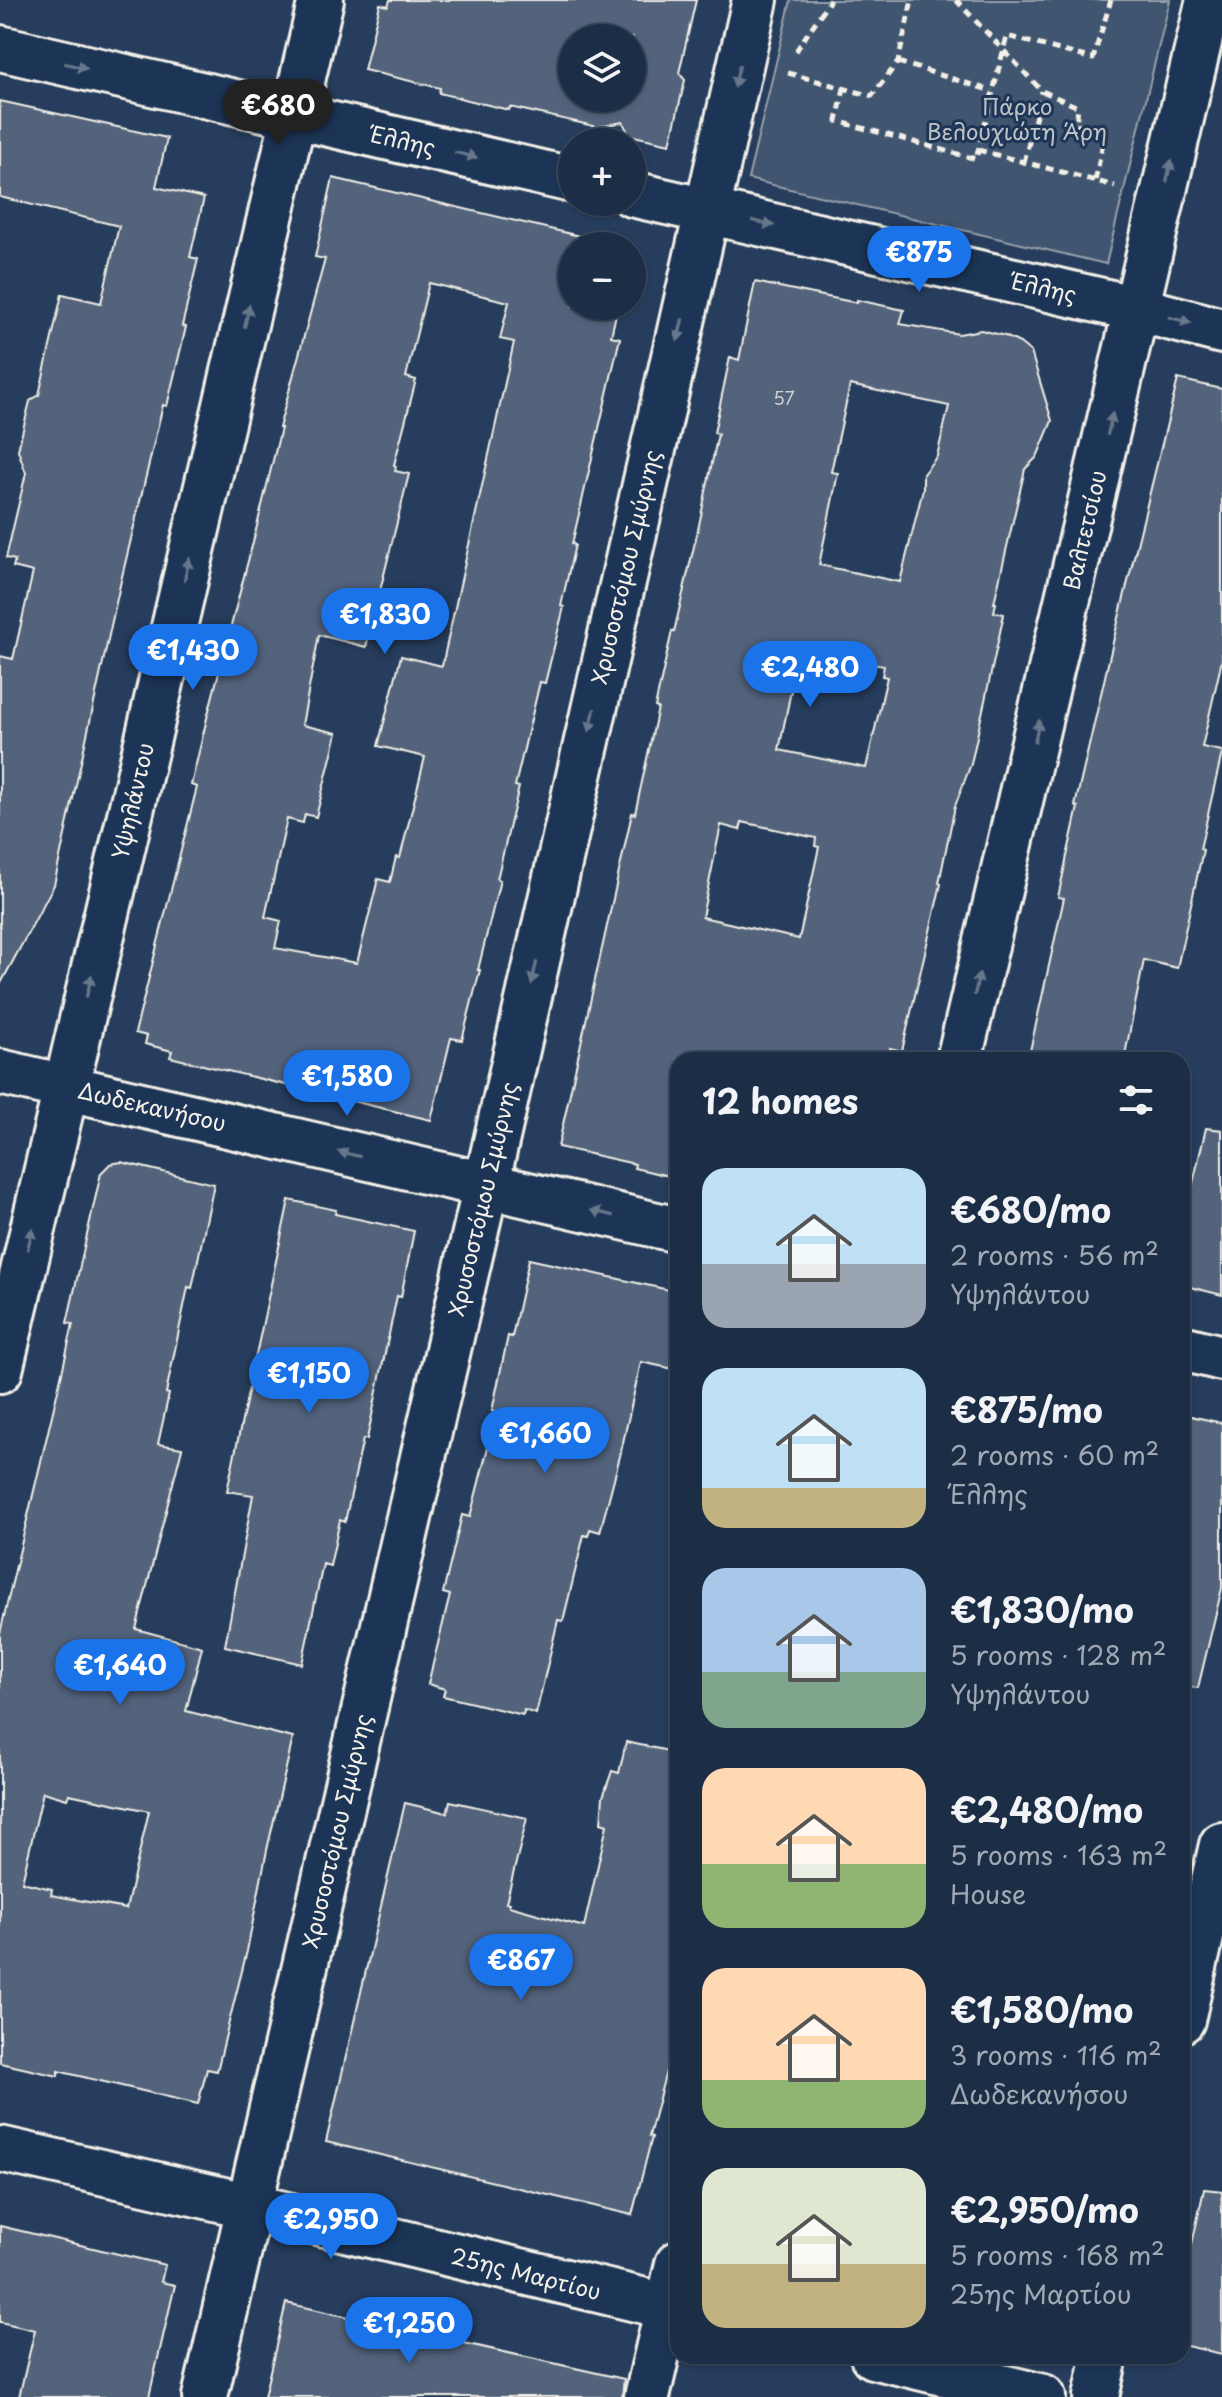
<!DOCTYPE html>
<meta charset="utf-8">
<style>
body{margin:0;font-family:"Playpen Sans",sans-serif;background:#25364d;color:#f1f3f6;height:100vh;display:flex;flex-direction:column;font-size:30px;white-space:nowrap}
*{box-sizing:border-box;margin:0}
p{font-size:26px;color:#a0a8b3}
.icon{flex:none;width:44px;height:44px;fill:none;stroke:currentColor;stroke-width:2;stroke-linecap:round;stroke-linejoin:round}
.map{position:relative;flex:1;overflow:hidden}
.side{position:absolute;left:670px;top:1052px;width:520px;height:1312px;display:flex;flex-direction:column;background:#1c2e46;border-radius:24px;box-shadow:0 2px 6px #0004,0 0 0 2px #3a4a5f}
.side>*{flex:none}
.controls{position:absolute;left:558px;top:24px;display:grid;gap:16px}
.controls a{display:grid;place-items:center;width:88px;height:88px;border-radius:50%;background:#1c2e46;box-shadow:0 2px 6px #0004,0 0 0 2px #3a4a5f;font-size:40px}
.price{position:absolute;translate:-50% -68px;padding:0 18px;border-radius:28px;background:#1a73e8;color:#fff;font-size:26px;line-height:52px;filter:drop-shadow(0 2px 4px #0008)}
.price::after{content:'';position:absolute;left:50%;top:48px;width:24px;height:18px;margin-left:-12px;background:inherit;clip-path:polygon(0 0,100% 0,50% 100%)}
.price.current{background:#222;color:#fff}
ul{padding:0;list-style:none}
li{display:flex;align-items:center;gap:24px;height:200px;padding:0 32px}
li span{display:grid;place-items:center;flex:none;width:224px;height:160px;border-radius:24px;color:#555}
li>.icon{margin-inline-start:auto}
span .icon{width:96px;height:96px;fill:#fffc;stroke-width:1}
li b{font-size:34px}
h2{display:flex;justify-content:space-between;align-items:center;height:96px;padding:0 32px;font-size:34px}
.map>svg:first-child{display:block}
.green{fill:#40546f;stroke:#9aa2ac;stroke-width:2}
.building{fill:#52647b;stroke:#f4f1e8;stroke-width:2;fill-rule:evenodd}
.lines{fill:none;stroke-linecap:round;stroke-linejoin:round}
.minor-casing{stroke:#f4f1e8;stroke-width:50}
.major-casing{stroke:#f4f1e8;stroke-width:50}
.path{stroke:#f4f1e8;stroke-width:5;stroke-dasharray:8 6;stroke-linecap:butt}
.minor{stroke:#1d3557;stroke-width:44}
.major{stroke:#1d3557;stroke-width:44}
.oneway{fill:#68778a}
.labels{text-anchor:middle;stroke-width:6;stroke-linejoin:round;paint-order:stroke}
.number-label{font-size:18px;fill:#cccecd}
.park-label{font-size:22px;fill:#bec2c4;stroke:#1d3557}
.street-label{font-size:22px;fill:#f4f1e8;stroke:#1d3557}
</style>
<div class="map">
<svg width="1222" height="2397" viewBox="0 0 1222 2397">
<rect width="100%" height="100%" fill="#263d5d"/>
<filter id="ink" filterUnits="userSpaceOnUse"><feTurbulence type="fractalNoise" baseFrequency=".0125" numOctaves="2"/><feDisplacementMap in="SourceGraphic" scale="16" xChannelSelector="R" yChannelSelector="G"/><feConvolveMatrix kernelMatrix="1 2 1 2 8 2 1 2 1" color-interpolation-filters="sRGB"/></filter>
<g filter="url(#ink)">
<path class="green" d="M791,0H1170L1106,264L748,179Z"/>
<path class="building" d="M390,0H696L679,73L685,80L670,144L629,135L623,122L598,127L510,107L509,110L439,93L440,88L364,70L380,4L388,6ZM572,38H632V98H572Z
M0,101L167,138L156,187L204,198L190,257L198,259L182,326L186,327L167,406L163,405L120,585L54,885L0,985V656L13,659L33,572L13,567L15,560L6,558L26,473L18,450L30,401L39,395L62,294L101,303L119,226L0,197Z
M333,178L622,246H572V306H618L611,336L620,338L572,544L575,545L561,606L564,607L545,683L540,682L515,786L519,787L497,879L500,880L478,970H480L462,1040L451,1038L431,1120L170,1057L172,1051L145,1044L147,1036L135,1033L197,787L191,785L208,714L254,538L281,428H279L325,259L315,257ZM429,283L509,302L500,339L514,342L442,666L401,656L378,746L425,757L400,858L396,857L390,882L378,879L357,963L275,948L281,921L265,917L287,819L303,823L305,814L316,817L337,733L302,725L319,635L366,647L409,474L395,471L396,466L394,465L416,380L406,377Z
M755,282L857,303V300L904,310L900,324L959,334L981,330L1005,336L1020,343L1031,352L1052,421L1037,457L1025,469L994,603H996L994,612L1004,614L971,764L955,806L939,883L941,884L902,1051L890,1048L888,1060H678V1178L634,1168L635,1164L558,1147L632,813L635,814L658,708L655,707L672,631L674,632L699,525L718,434L714,433L730,357L739,360ZM850,385L949,406L937,456L923,474V489L900,582L819,565L838,473L831,472ZM799,651L884,666L882,676L887,677L866,768L779,750ZM742,822L816,838L815,846L819,847L799,939L702,917L721,825L740,830Z
M1178,379L1222,389V660L1202,747L1222,751V753L1200,849L1203,850L1177,968L1144,960L1124,1060H1028L1064,898L1058,897L1078,807L1075,806L1114,638Z
M1206,1128L1222,1130V1295L1182,1285V1229Z
M121,1162L214,1184L192,1288L188,1287L166,1393L169,1394L158,1444L182,1448L136,1629L202,1647L186,1711L293,1738L267,1850L247,1951L228,2026L217,2071L207,2069L198,2104L58,2071V2076L0,2063V1633L58,1390L73,1324L67,1323L101,1173L110,1164ZM43,1792L67,1799L69,1794L149,1811L126,1909L51,1895L52,1889L22,1882Z
M289,1200L336,1210L335,1214L414,1231L401,1297L397,1296L367,1439H363L345,1522L340,1520L330,1566L323,1564L302,1664L225,1646L253,1495L227,1491Z
M529,1259L678,1292V1370L641,1362L620,1456L600,1532L590,1529L588,1536L584,1535L563,1621L558,1620L536,1714L524,1710L523,1715L443,1696L445,1689L428,1684L450,1595L443,1593L462,1515L470,1517L497,1412L492,1411L508,1336L512,1337Z
M1182,1414L1222,1423V1588L1198,1688L1182,1686Z
M626,1742L678,1753V2026L649,2136L652,2137L632,2215L326,2142L405,1803L447,1813L450,1801L527,1818L506,1903H509V1906L584,1927L607,1825L601,1823L603,1797L612,1771L619,1773Z
M1204,2189L1222,2191V2354L1182,2345V2290Z
M0,2226L165,2265L161,2282L175,2285L149,2397H19L35,2330L0,2322Z
M286,2303L624,2379L622,2397H264Z"/>
<g class="lines">
<defs>
<path id="minor" d="M0,48L572,180
M632,194L1137,309L1222,331
M959,1060L1209,0
M0,1072L678,1230
M1182,1348L1222,1358
M0,1370L321,0
M1182,2020L1222,1845
M205,2397L486,1186L755,0
M647,2397L678,2264
M1096,2397L1105,2356"/>
<path id="major" d="M0,2149L250,2206L678,2309
M873,2356L1043,2397"/>
</defs>
<use href="#minor" class="minor-casing"/>
<use href="#major" class="major-casing"/>
<path class="path" d="M956,0L1042,91L1078,107L1076,124L1105,133L1095,181
M796,51L830,0
M898,62L992,91
M788,73L872,96L898,62L912,0
M844,88L837,121L976,159L1007,36L1093,59L1111,0
M978,150L1115,186
M1024,162L1042,91"/>
<use href="#minor" class="minor"/>
<use href="#major" class="major"/>
</g>
<defs><path id="oneway-solid" d="M-6-.8H1V-3.2L6.5 0L1 3.2V.8H-6Z" transform="scale(2)"/></defs>
<g class="oneway">
<use href="#oneway-solid" transform="translate(76 66) rotate(13)"/>
<use href="#oneway-solid" transform="translate(737 76) rotate(103)"/>
<use href="#oneway-solid" transform="translate(466 155) rotate(13)"/>
<use href="#oneway-solid" transform="translate(1169 171) rotate(-77)"/>
<use href="#oneway-solid" transform="translate(763 223) rotate(13)"/>
<use href="#oneway-solid" transform="translate(247 316) rotate(-77)"/>
<use href="#oneway-solid" transform="translate(1180 320) rotate(14)"/>
<use href="#oneway-solid" transform="translate(680 330) rotate(103)"/>
<use href="#oneway-solid" transform="translate(1110 424) rotate(-77)"/>
<use href="#oneway-solid" transform="translate(187 569) rotate(-77)"/>
<use href="#oneway-solid" transform="translate(592 720) rotate(103)"/>
<use href="#oneway-solid" transform="translate(1037 731) rotate(-77)"/>
<use href="#oneway-solid" transform="translate(534 973) rotate(103)"/>
<use href="#oneway-solid" transform="translate(977 984) rotate(-77)"/>
<use href="#oneway-solid" transform="translate(89 986) rotate(-77)"/>
<use href="#oneway-solid" transform="translate(349 1154) rotate(-167)"/>
<use href="#oneway-solid" transform="translate(602 1213) rotate(-167)"/>
<use href="#oneway-solid" transform="translate(30 1239) rotate(-77)"/>
</g>
</g>
<g class="labels">
<g class="number-label">
<text x="784" y="405">57</text>
</g>
<g class="park-label">
<text x="1017" y="115">Πάρκο<tspan x="1017" dy="25">Βελουχιώτη Άρη</tspan></text>
</g>
<g class="street-label">
<text transform="translate(403 141) rotate(13)" y="8">Έλλης</text>
<text transform="translate(1044 288) rotate(13)" y="8">Έλλης</text>
<text transform="translate(1085 530) rotate(-77)" y="8">Βαλτετσίου</text>
<text transform="translate(626 567) rotate(-77)" y="8">Χρυσοστόμου Σμύρνης</text>
<text transform="translate(133 801) rotate(-77)" y="8">Υψηλάντου</text>
<text transform="translate(152 1107) rotate(13)" y="8">Δωδεκανήσου</text>
<text transform="translate(483 1199) rotate(-77)" y="8">Χρυσοστόμου Σμύρνης</text>
<text transform="translate(337 1831) rotate(-77)" y="8">Χρυσοστόμου Σμύρνης</text>
<text transform="translate(526 2274) rotate(14)" y="8">25ης Μαρτίου</text>
</g>
</g>
</svg>
<div class="controls">
<a><svg class="icon" aria-label="layers" viewBox="0 0 24 24"><path d="M12 4l9 5-9 5-9-5zM3 14l9 5 9-5"/></svg></a>
<a>+</a>
<a>−</a>
</div>
<b class="price current" style="left:278px;top:147px">€680</b>
<b class="price" style="left:919px;top:294px">€875</b>
<b class="price" style="left:385px;top:656px">€1,830</b>
<b class="price" style="left:193px;top:692px">€1,430</b>
<b class="price" style="left:810px;top:709px">€2,480</b>
<b class="price" style="left:347px;top:1118px">€1,580</b>
<b class="price" style="left:309px;top:1415px">€1,150</b>
<b class="price" style="left:545px;top:1475px">€1,660</b>
<b class="price" style="left:120px;top:1707px">€1,640</b>
<b class="price" style="left:521px;top:2002px">€867</b>
<b class="price" style="left:331px;top:2261px">€2,950</b>
<b class="price" style="left:409px;top:2365px">€1,250</b>
<section class="side">
<h2>12 homes<svg class="icon" aria-label="filters" viewBox="0 0 24 24"><path d="M4 7h16M4 17h16"/><circle cx="9" cy="7" r="2"/><circle cx="15" cy="17" r="2"/></svg></h2>
<ul>
<li><span style="background:linear-gradient(#bfe0f5 60%,#9aa5b1 0)"><svg class="icon" aria-label="home" viewBox="0 0 24 24"><path d="M3 11l9-7 9 7M6 9v11h12V9"/></svg></span><div><b>€680/mo</b><p>2 rooms · 56 m²</p><p>Υψηλάντου</p></div></li>
<li><span style="background:linear-gradient(#bfe0f5 75%,#c2b280 0)"><svg class="icon" aria-label="home" viewBox="0 0 24 24"><path d="M3 11l9-7 9 7M6 9v11h12V9"/></svg></span><div><b>€875/mo</b><p>2 rooms · 60 m²</p><p>Έλλης</p></div></li>
<li><span style="background:linear-gradient(#a9c7e8 65%,#7fa58c 0)"><svg class="icon" aria-label="home" viewBox="0 0 24 24"><path d="M3 11l9-7 9 7M6 9v11h12V9"/></svg></span><div><b>€1,830/mo</b><p>5 rooms · 128 m²</p><p>Υψηλάντου</p></div></li>
<li><span style="background:linear-gradient(#ffd9b3 60%,#8fb573 0)"><svg class="icon" aria-label="home" viewBox="0 0 24 24"><path d="M3 11l9-7 9 7M6 9v11h12V9"/></svg></span><div><b>€2,480/mo</b><p>5 rooms · 163 m²</p><p>House</p></div></li>
<li><span style="background:linear-gradient(#ffd9b3 70%,#8fb573 0)"><svg class="icon" aria-label="home" viewBox="0 0 24 24"><path d="M3 11l9-7 9 7M6 9v11h12V9"/></svg></span><div><b>€1,580/mo</b><p>3 rooms · 116 m²</p><p>Δωδεκανήσου</p></div></li>
<li><span style="background:linear-gradient(#dfe7d0 60%,#c2b280 0)"><svg class="icon" aria-label="home" viewBox="0 0 24 24"><path d="M3 11l9-7 9 7M6 9v11h12V9"/></svg></span><div><b>€2,950/mo</b><p>5 rooms · 168 m²</p><p>25ης Μαρτίου</p></div></li>
</ul>
</section>
</div>
